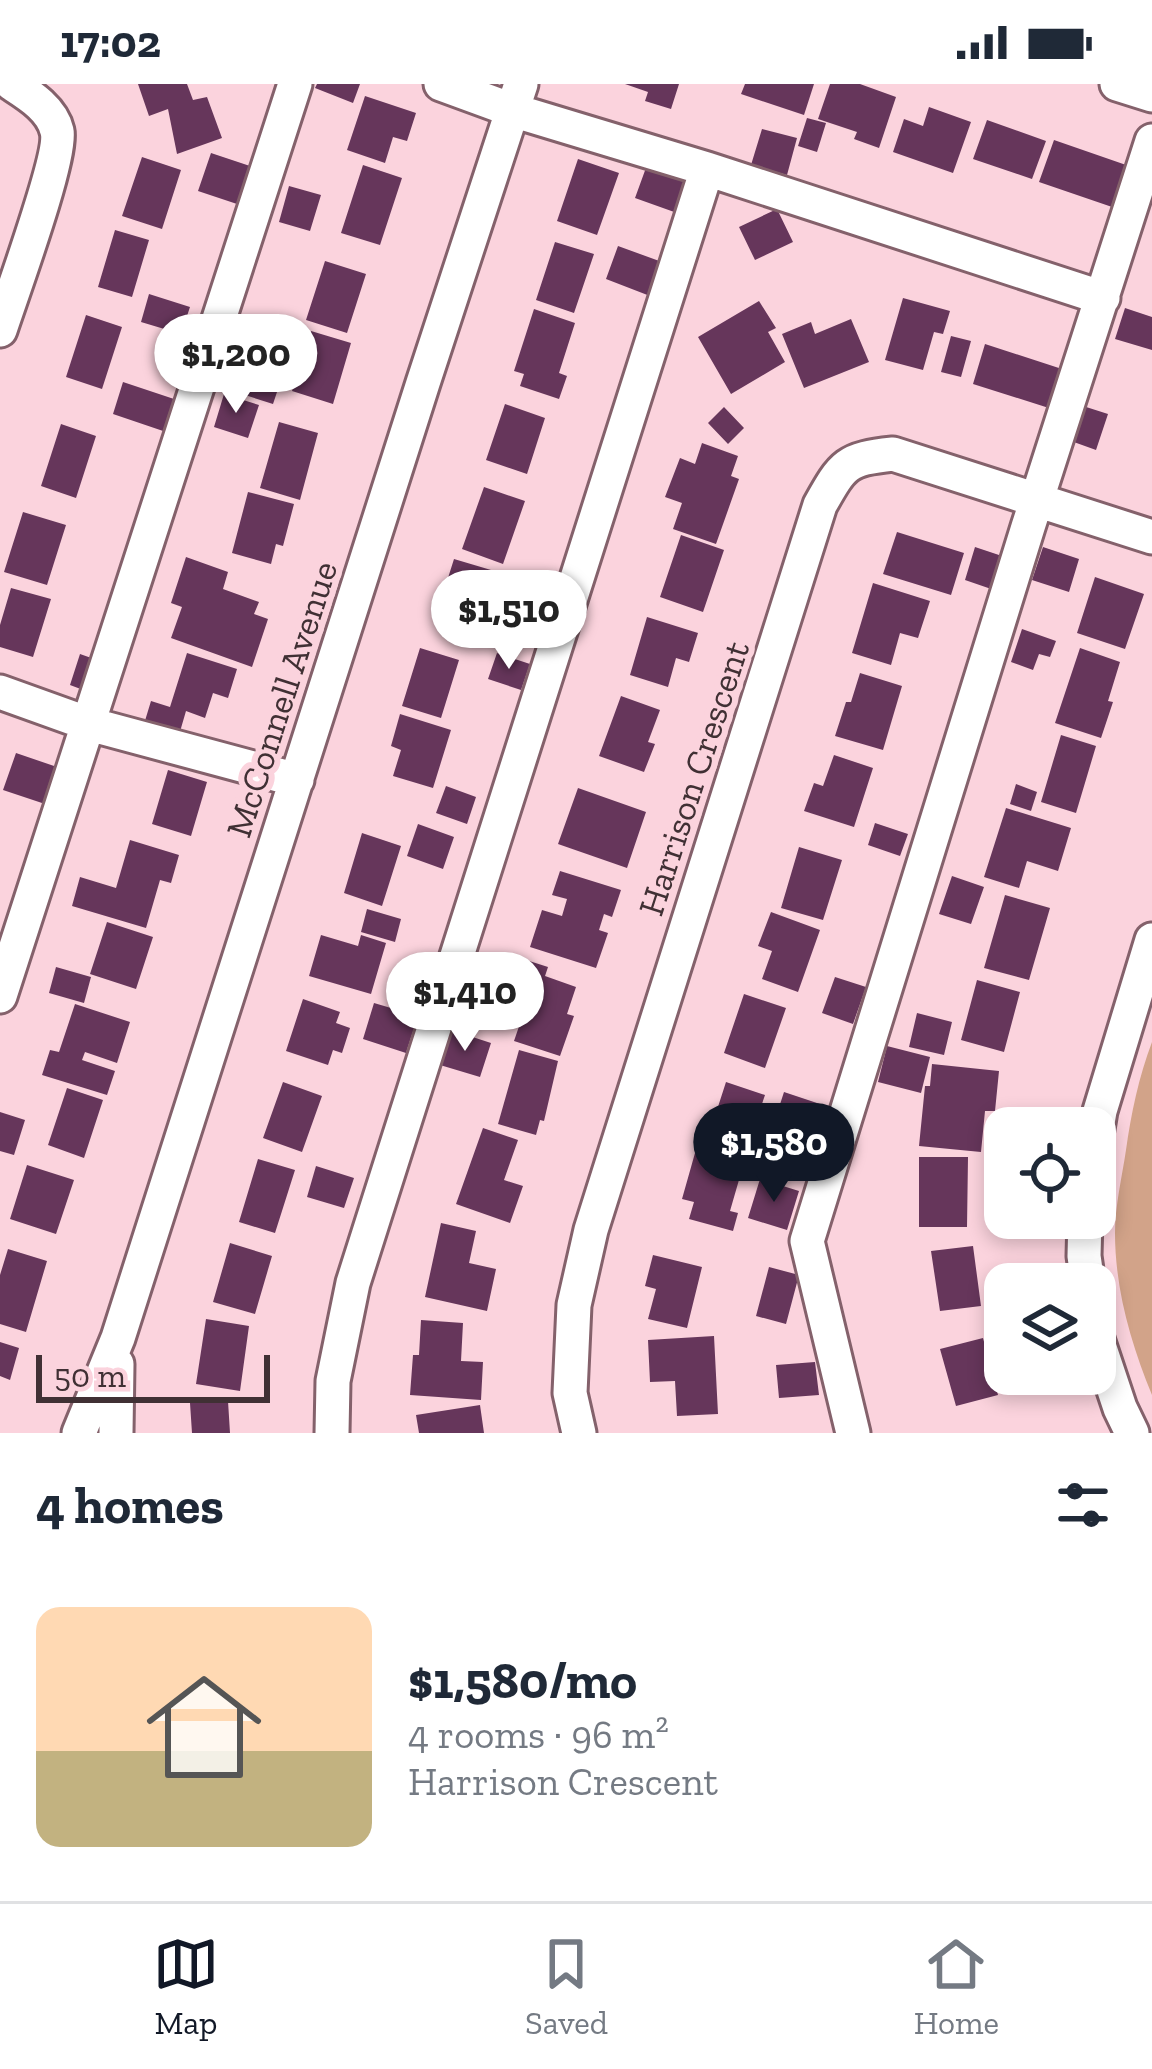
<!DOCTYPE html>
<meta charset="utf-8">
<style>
body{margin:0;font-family:"Zilla Slab",serif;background:#f2f2f3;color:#1f2937;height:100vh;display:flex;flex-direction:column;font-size:45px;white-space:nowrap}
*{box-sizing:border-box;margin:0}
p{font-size:39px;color:#747a83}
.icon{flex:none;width:66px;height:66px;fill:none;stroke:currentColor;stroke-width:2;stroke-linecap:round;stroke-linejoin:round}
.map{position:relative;height:1349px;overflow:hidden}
.sheet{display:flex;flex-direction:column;background:#fff;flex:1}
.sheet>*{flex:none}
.controls{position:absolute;left:984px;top:1023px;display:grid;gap:24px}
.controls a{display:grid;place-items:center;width:132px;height:132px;border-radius:24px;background:#fff;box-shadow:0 6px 18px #0003;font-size:60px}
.scale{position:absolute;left:36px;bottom:30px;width:234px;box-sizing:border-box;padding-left:12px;border:6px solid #403034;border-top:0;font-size:33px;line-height:42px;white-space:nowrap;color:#403034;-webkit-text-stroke:9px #fbd3dd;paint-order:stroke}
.price{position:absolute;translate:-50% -102px;padding:0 27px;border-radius:42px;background:#fff;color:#222;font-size:39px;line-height:78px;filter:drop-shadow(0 3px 6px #0008)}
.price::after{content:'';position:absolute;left:50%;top:72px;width:36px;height:27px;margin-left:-18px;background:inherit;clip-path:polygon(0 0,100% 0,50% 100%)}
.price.selected{background:#111827;color:#fff}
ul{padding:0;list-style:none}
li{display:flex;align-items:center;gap:36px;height:300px;padding:0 36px}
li+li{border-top:3px solid #e0e1e3}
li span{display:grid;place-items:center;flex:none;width:336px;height:240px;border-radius:24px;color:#555}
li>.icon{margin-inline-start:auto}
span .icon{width:144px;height:144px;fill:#fffc;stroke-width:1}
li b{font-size:51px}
h2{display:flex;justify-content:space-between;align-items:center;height:144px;padding:0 36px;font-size:51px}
.status{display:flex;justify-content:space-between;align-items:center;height:84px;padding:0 60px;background:#fff;direction:ltr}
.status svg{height:33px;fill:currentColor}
.tabs{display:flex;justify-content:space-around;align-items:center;height:168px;border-top:3px solid #e0e1e3;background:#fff;font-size:33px;color:#747a83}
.tabs a{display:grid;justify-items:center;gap:6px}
.tabs .selected{color:#111827}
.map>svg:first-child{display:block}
.green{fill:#d2a389}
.building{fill:#66365b}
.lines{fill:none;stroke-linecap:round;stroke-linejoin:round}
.minor-casing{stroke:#84616b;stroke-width:39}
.minor{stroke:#fff;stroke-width:33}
.labels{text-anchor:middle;stroke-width:12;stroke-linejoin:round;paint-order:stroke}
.street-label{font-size:36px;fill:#403034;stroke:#fbd3dd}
</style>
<div class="status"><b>17:02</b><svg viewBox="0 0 49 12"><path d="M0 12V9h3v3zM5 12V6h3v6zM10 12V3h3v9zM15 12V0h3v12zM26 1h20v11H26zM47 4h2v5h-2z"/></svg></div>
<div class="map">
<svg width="1152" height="1349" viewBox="0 0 1152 1349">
<rect width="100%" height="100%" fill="#fbd3dd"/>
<path class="green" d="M1152,958V1311C1131,1260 1115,1205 1115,1149C1115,1122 1122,1093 1126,1066C1131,1030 1139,992 1152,958Z"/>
<path class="building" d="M138,0H187L193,16L207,13L222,54L177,70L168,25L149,32Z
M317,0H360L353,19L315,4Z
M625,0H679L671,25L645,17L648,8Z
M745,0H814L804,31L741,10Z
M830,0H860L896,13L879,64L854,55L857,48L818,35Z
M365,12L416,29L407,57L393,53L385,79L347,66Z
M929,23L971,38L953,89L893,68L904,35L923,42Z
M807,34L826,39L817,68L798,62Z
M987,36L1046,57L1032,95L973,75Z
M762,45L797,54L787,91L751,81Z
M1054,56L1129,82L1115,124L1039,98Z
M211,69L250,82L237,120L198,107Z
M142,73L181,86L162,145L122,132Z
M578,75L619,89L597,151L557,137Z
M363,81L402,94L380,161L341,149Z
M647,81L688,95L677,129L635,114Z
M289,102L321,111L310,147L279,138Z
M777,125L793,158L755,176L739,143Z
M115,146L149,156L132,213L98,203Z
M555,158L594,170L574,229L536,216Z
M618,162L662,178L650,212L606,195Z
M325,177L366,190L347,249L306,236Z
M149,210L190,223L181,250L141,238Z
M903,214L950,227L943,250L934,248L923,286L885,276Z
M759,217L776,244L768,248L785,278L731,310L698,253Z
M1125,224L1152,233V266L1115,255Z
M534,225L575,239L559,289L567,292L559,315L520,302L524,290L514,287Z
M86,231L122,243L102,305L66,293Z
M851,235L869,278L804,304L782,250L811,238L815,250Z
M311,247L351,259L333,320L292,307Z
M951,252L971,257L961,293L941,288Z
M985,260L1065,286L1052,325L973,300Z
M229,276L282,293L273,320L220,303Z
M123,298L180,317L169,349L113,330Z
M224,310L259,321L248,354L214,343Z
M505,320L545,334L527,390L486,376Z
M1083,322L1108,330L1096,366L1071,357Z
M724,323L744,344L728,360L708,339Z
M279,338L318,349L300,416L260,404Z
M61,340L96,352L76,414L41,402Z
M702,359L738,372L731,392L739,395L716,460L673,445L682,419L665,413L680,374L695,380Z
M484,403L525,417L503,480L462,465Z
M248,408L294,420L283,462L276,460L271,480L232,469Z
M23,428L66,441L47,501L4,488Z
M897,448L964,469L951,511L883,490Z
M681,451L724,466L703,528L660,513Z
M975,463L1008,474L997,507L965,496Z
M1043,463L1079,475L1069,508L1032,496Z
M186,473L228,488L223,505L259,518L254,530L268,535L252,583L171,554L182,523L171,519Z
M454,475L491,486L472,547L435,535Z
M1095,493L1144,510L1125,565L1077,549Z
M873,499L930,517L918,554L900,549L891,581L852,569Z
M11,504L51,515L33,573L0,563V541Z
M647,533L698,549L689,578L676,574L668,603L630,591Z
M1022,545L1056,557L1050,573L1039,570L1033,586L1011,578Z
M420,564L459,576L441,634L402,622Z
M1080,564L1120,578L1108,617L1113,618L1101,654L1055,639Z
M187,569L237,585L228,614L213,609L205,634L186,627L179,651L144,640L151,617L170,623Z
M497,569L530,580L521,606L488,595Z
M80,570L97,576L86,607L70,601Z
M860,589L902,602L883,666L835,652L846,618H851Z
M621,612L660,626L648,658L655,660L644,688L599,672Z
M400,630L451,646L433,704L393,692L401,666L391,662Z
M1061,651L1096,662L1076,729L1041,718Z
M16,669L57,683L45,720L3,706Z
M834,671L873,684L854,743L804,727L814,699L823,702Z
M168,686L207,698L191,752L152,740Z
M1016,700L1037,708L1031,727L1010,720Z
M446,702L476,713L467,740L436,729Z
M578,704L646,728L627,784L558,760Z
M1006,724L1071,744L1058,787L1027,777L1019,804L984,793Z
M875,739L908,750L900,772L868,761Z
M418,740L454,753L443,785L407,772Z
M362,749L401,762L382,822L344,809Z
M130,756L179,771L171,799L160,796L146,844L72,822L80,793L116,804Z
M799,763L842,776L823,836L781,824Z
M560,787L621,806L612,833L604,830L599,846L608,849L596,884L530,863L542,826L562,832L567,815L552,811Z
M952,792L984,803L971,840L939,830Z
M1005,811L1050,824L1029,896L984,884Z
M367,825L401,835L395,858L361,848Z
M771,828L820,846L798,908L762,895L772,867L758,862Z
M107,838L153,853L136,905L90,890Z
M321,851L358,862L361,851L386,859L371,910L309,892Z
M523,875L548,883L545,892L576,903L567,930L574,932L560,972L514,957L526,922L509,916Z
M56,883L91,893L84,919L49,909Z
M835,893L866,903L853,940L822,929Z
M977,896L1020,908L1004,968L961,956Z
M744,910L786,924L765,984L724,969Z
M303,915L340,928L336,939L350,944L342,969L333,966L328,981L286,967Z
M374,919L418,932L406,969L363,955Z
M75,920L130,938L117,979L85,968L82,976L115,987L107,1011L42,991L50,966L59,968Z
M917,929L952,938L944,971L909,963Z
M451,946L491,959L480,993L440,981Z
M887,962L930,973L921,1009L878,998Z
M519,966L558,977L544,1037L540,1036L536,1051L498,1040Z
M932,980L999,987L995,1027H985L981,1068L919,1062L925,1002H930Z
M283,998L322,1012L302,1068L263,1054Z
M726,998L765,1011L743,1076L705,1063Z
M67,1004L103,1016L84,1074L48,1061Z
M784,1008L823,1021L812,1057L772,1045Z
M0,1028L25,1036L14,1071L0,1067Z
M483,1044L518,1056L504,1096L523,1102L510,1139L456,1120Z
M695,1069L743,1082L730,1127L738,1129L733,1147L689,1135L694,1118L682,1115Z
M919,1073H968L967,1143H919Z
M258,1075L295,1086L275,1149L239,1138Z
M27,1081L74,1096L56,1150L10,1135Z
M316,1082L354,1094L344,1124L307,1113Z
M760,1095L799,1107L787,1146L748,1134Z
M441,1139L476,1147L469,1179L496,1185L487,1227L425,1213Z
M230,1159L272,1172L255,1230L213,1218Z
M973,1162L981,1222L940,1227L931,1167Z
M8,1165L47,1177L26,1248L0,1240V1191Z
M653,1171L702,1183L687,1244L648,1235L656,1205L645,1202Z
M769,1183L799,1191L786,1240L756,1232Z
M206,1235L249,1242L240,1307L196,1300Z
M421,1236L463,1239L461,1277L483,1278L481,1316L410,1311L413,1271H419Z
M714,1252L718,1330L677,1332L675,1297L650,1298L648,1256Z
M983,1254L998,1311L956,1322L940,1265Z
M0,1258L19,1264L10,1296L0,1292Z
M815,1278L819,1311L779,1314L776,1281Z
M228,1317L230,1349H192L190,1319Z
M480,1321L484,1349H419L416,1331Z"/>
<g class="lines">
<defs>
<path id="minor" d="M441,0L512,26L707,85L1103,214
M1117,0L1152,11
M0,246C11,212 63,71 57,47C52,25 29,11 12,0
M0,608L89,640L297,696
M0,912L295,0
M1095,1057L1100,1027L1152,856
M1085,1134L1084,1172L1088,1200
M1095,1249L1120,1324L1132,1349
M79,1349L118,1254L423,299L521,0
M116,1349L117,1280
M332,1349L333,1297L353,1199L707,85
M579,1349L570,1309L574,1221L591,1146L820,421C843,380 846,375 893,370L1152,453
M853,1349L807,1157L1028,443L1152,57"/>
</defs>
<use href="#minor" class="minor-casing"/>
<use href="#minor" class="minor"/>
</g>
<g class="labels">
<g class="street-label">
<text transform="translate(281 615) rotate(-72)" y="13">McConnell Avenue</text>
<text transform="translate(693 694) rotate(-72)" y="13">Harrison Crescent</text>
</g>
</g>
</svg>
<div class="controls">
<a><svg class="icon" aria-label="locate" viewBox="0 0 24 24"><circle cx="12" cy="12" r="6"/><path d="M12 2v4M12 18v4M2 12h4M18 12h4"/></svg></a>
<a><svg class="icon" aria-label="layers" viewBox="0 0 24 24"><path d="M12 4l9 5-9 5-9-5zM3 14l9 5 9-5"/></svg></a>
</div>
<div class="scale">50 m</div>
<b class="price" style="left:236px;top:332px">$1,200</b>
<b class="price" style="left:509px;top:588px">$1,510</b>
<b class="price" style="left:465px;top:970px">$1,410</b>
<b class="price selected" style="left:774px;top:1121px">$1,580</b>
</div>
<section class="sheet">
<h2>4 homes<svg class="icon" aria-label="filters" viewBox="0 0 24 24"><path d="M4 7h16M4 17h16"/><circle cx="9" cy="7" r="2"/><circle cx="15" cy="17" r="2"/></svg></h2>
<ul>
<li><span style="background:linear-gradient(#ffd9b3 60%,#c2b280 0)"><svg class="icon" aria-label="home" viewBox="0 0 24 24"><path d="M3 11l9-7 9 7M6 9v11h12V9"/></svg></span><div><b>$1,580/mo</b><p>4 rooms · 96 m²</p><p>Harrison Crescent</p></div></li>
</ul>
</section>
<nav class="tabs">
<a class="selected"><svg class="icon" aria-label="map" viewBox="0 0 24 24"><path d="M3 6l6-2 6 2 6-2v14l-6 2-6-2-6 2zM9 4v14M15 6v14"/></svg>Map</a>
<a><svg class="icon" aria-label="saved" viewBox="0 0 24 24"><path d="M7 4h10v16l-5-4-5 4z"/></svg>Saved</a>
<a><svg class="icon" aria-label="home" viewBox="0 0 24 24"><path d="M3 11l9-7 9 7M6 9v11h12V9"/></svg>Home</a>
</nav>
